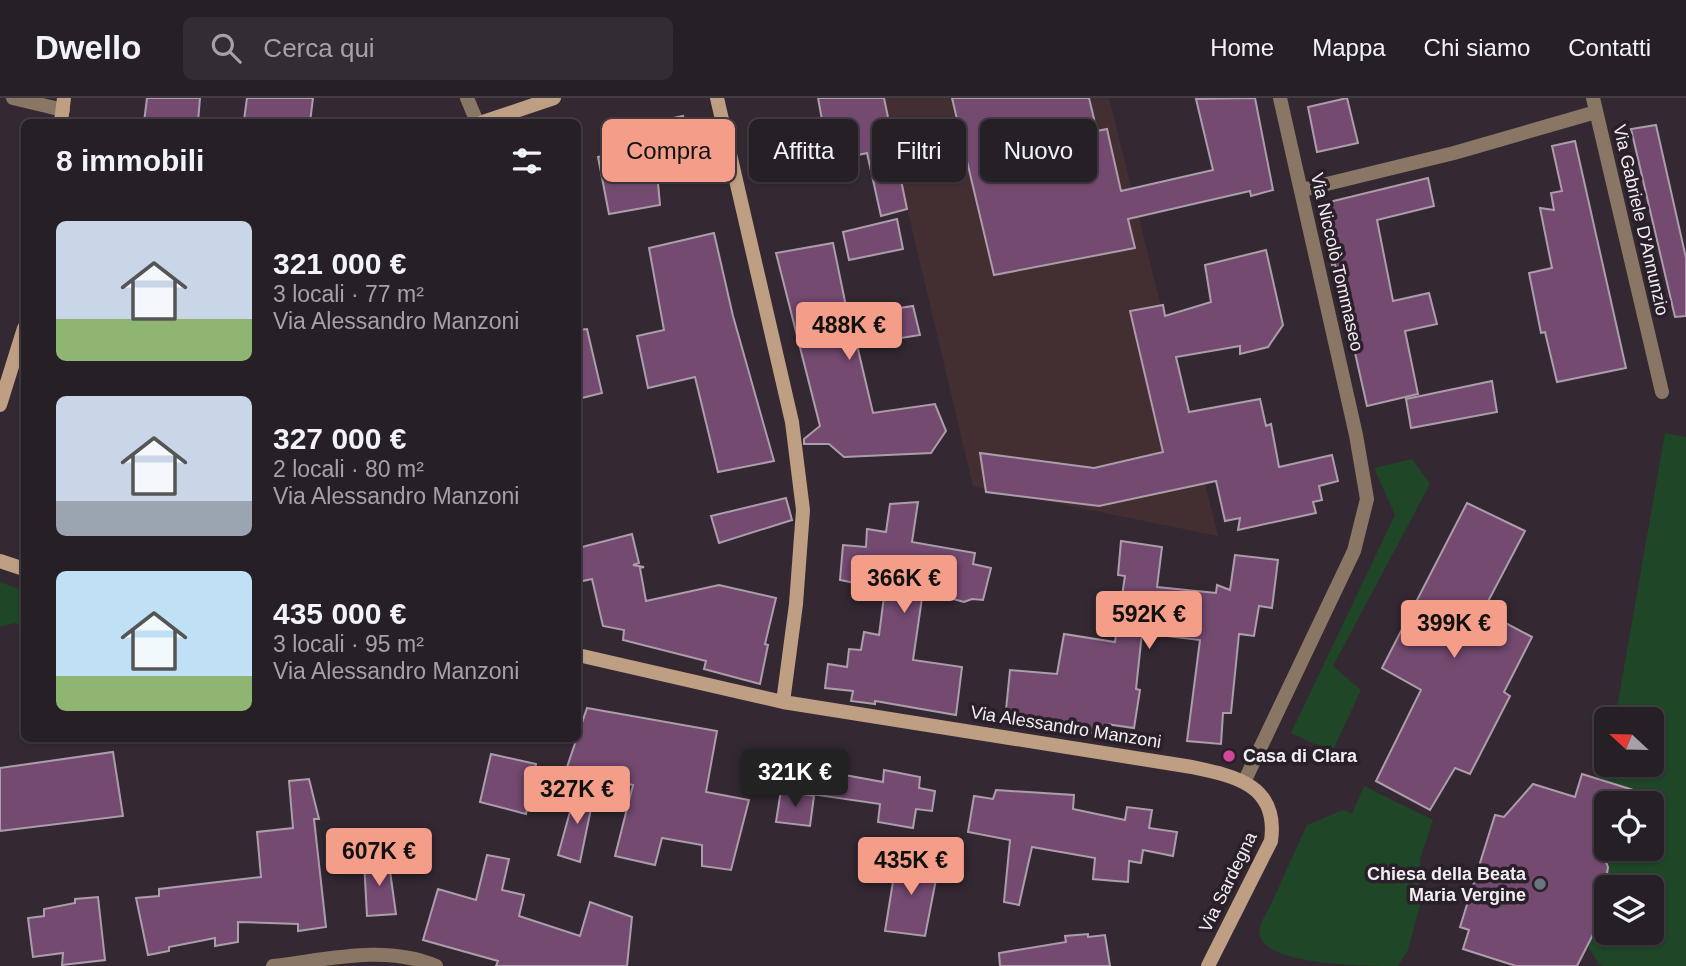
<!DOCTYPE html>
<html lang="it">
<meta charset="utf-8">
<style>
body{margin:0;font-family:Arial,sans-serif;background:#332c32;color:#f1f3f6;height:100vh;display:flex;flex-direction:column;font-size:26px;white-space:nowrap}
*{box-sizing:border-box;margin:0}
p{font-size:23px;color:#a4a2a7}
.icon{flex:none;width:38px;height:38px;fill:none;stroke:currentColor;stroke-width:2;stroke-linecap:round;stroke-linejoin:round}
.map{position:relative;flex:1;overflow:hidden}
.panel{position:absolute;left:21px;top:21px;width:560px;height:623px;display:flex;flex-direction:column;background:#271f26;border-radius:10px;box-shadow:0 2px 5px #0004,0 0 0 2px #433d43}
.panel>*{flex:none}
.guide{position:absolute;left:602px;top:21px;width:665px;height:63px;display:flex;gap:14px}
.needle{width:46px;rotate:292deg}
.fabs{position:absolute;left:1594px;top:609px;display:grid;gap:14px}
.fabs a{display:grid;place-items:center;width:70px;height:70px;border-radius:10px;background:#271f26;box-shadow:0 2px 5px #0004,0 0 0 2px #433d43;font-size:35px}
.price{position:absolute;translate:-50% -60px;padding:0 16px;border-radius:7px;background:#f49e89;color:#111;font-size:23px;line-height:46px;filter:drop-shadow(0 2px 4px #0008)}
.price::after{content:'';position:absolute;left:50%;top:42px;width:21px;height:16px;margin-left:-10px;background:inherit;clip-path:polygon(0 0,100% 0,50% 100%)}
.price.on{background:#222;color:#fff}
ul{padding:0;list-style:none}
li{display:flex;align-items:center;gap:21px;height:175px;padding:0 35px}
li span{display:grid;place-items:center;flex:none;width:196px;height:140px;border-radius:10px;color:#555}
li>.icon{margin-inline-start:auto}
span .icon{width:84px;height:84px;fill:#fffc;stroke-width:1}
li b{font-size:30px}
h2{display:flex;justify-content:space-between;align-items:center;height:84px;padding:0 35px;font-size:30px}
.chip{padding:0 24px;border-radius:10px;background:#271f26;box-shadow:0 2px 5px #0004,0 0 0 2px #433d43;font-size:24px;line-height:63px}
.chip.on{background:#f49e89;color:#111}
header{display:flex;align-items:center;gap:42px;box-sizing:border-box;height:98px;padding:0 35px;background:#271f26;border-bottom:2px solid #433d43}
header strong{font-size:33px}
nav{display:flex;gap:38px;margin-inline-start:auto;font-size:24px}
.search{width:490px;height:63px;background:#332c32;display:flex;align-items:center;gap:18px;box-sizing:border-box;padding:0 24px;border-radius:10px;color:#a4a2a7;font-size:26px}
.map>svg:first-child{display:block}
.commercial{fill:#432f32}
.green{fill:#1e4627}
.building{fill:#744a71;stroke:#ab9eaa;stroke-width:2}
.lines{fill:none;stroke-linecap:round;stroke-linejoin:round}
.street{stroke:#8a7665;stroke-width:14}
.secondary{stroke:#bf9f83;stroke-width:14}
.hotel-dot{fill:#d1479c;stroke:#2a2029;stroke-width:2.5}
.worship-dot{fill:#6b7280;stroke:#2a2029;stroke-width:2.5}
.labels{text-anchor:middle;stroke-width:7;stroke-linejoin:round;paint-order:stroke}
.street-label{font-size:18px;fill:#f4edf4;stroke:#2a2029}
.poi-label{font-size:18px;font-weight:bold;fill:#f4edf4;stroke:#2a2029;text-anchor:start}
</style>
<header>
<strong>Dwello</strong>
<div class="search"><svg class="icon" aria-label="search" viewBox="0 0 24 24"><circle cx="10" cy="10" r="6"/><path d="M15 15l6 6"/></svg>Cerca qui</div>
<nav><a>Home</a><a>Mappa</a><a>Chi siamo</a><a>Contatti</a></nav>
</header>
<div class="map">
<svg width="1686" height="868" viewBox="0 0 1686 868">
<rect width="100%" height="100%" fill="#342933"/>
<path class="commercial" d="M881,0H1109L1218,438L973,388Z"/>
<path class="green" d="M1665,335L1686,339V868H1603L1598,866L1583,838L1594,816L1602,820L1606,811V835H1652V789H1606V804L1603,802L1608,769L1600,749L1606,728V751H1652V705H1613L1619,687L1596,680L1606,665L1652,667V621H1615Z
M1412,361L1430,386L1333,568L1361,592L1332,654L1291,635L1395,417L1374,370Z
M0,484L24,493V530L15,525L0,529Z
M1364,688L1433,722L1420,761L1421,803L1408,852L1398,868C1367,868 1251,868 1260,830C1261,822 1268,813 1271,806C1283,780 1295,753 1307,727L1343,712L1352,716Z"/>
<path class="building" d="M147,0H200L198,24H144Z
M247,0H313L310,24L244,22Z
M818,0H884L907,111L881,118L867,55L837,62L833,48L827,49Z
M952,0H1089L1097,33L1107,31L1121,93L1213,72L1196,1L1255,0L1273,92L1251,98L1250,93L1128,121L1135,150L994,177Z
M1347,0L1358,45L1317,54L1308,9Z
M683,18L694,76L658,85L660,107L609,116L598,59L634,51L631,29Z
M1656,27L1686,160V218L1675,219L1631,31Z
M1575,43L1626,270L1557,284L1545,234L1541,235L1529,175L1552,170L1540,110L1554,112L1551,95L1562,93L1552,48Z
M1428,80L1434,108L1377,122L1393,203L1429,195L1437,226L1405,233L1418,296L1367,308L1335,166L1332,167L1317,107Z
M897,121L903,151L849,162L843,134Z
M714,135L733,218L774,363L718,374L695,279L648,290L637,238L664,232L649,150Z
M833,145L848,218L913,208L920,237L857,247L873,315L935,306L946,333L931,355L844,359L829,346H804V341L820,328L776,155Z
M1266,152L1283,227L1268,249L1240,256V248L1176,259L1189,314L1260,301L1266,328L1271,326L1279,369L1332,357L1338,383L1319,388L1322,402L1313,404L1316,415L1238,432L1240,420L1225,423L1216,383L1099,408L986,394L980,355L1094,370L1163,354L1130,213L1163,207L1165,218L1211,204L1205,167Z
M587,231L602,295L578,301V232Z
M1492,283L1497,314L1411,330L1406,301Z
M786,400L792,422L719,445L711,418Z
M918,404L912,444L975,455L973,466L991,470L983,502L972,501L964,504L923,493L913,562L962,569L956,617L875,603V606L851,603L853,593L825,590L828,566L847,569L849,551L861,552L864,534L879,537L885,491L840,482L843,447L866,449L867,431L886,434L890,406Z
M1467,405L1525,433L1483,513L1532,539L1504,594L1510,598L1470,676L1455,670L1430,712L1376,683L1421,592L1382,570Z
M632,436L639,465L633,467L644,469L640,470L646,503L719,487L776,500L765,546L768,547L760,586L704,571L706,563L623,542L624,532L603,528L592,481L578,484V450Z
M1121,443L1162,449L1157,489L1216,495L1217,487L1230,492L1235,457L1278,462L1272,510L1259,508L1254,538L1239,536L1231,615H1223L1221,646L1187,643L1200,542L1142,535L1136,591L1140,592L1134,630L1106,626L1105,637L1005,622L1010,572L1057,576L1064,536L1115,544L1125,478L1118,477Z
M587,610L717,633L706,694L749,702L731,772L702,768V747L662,740L655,767L615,758L633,687L566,672Z
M113,654L123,718L0,733V670Z
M491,656L536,666L526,716L480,704Z
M801,669L883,684L884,672L920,679L919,690L935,693L932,713L916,711L913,730L878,724L880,706L797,694Z
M1582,676L1659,700L1658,705H1606V728L1600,749L1608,769L1603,802L1606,804V811L1577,868H1516L1463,851L1469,832L1460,829L1495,717L1504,719L1533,686L1575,699Z
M309,681L319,721H314L326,829L298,833V826L238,824V844L215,848V840L169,849V853L148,857L136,800L159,798V791L261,779L257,734L293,730L289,683Z
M576,692L594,696L580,764L558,757Z
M781,692L814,698L810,728L776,724Z
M996,692L1074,697L1073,711L1125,722L1127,709L1152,712L1149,730L1177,734L1173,758L1143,752L1141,765L1129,763L1128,784L1115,783L1093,781L1095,760L1032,749L1019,807L1004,804L1010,742L968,734L974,698L993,701Z
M487,757L509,761L502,792L524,797L519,818L580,838L590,804L632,819L627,868H496L498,863L423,842L438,791L476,802Z
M388,759L396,816L367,818L364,762Z
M897,759L939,766L925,838L885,833Z
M98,799L105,862L62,867L63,855L33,859L28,820L44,818V811L75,805V801Z
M1088,836V839L1105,837L1110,868H1000L999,855L1066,844L1065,838Z"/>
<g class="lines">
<path class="street" d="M13,0L63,12
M467,0L477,24
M1593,0L1662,294
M1302,92L1454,55L1596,14
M1245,682L1354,453L1367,401L1356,337L1280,0
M273,868C326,862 385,846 436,868"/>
<path class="secondary" d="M717,0L792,324L803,412L796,506L783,604
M61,24L64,0
M483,24L554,0
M0,307L24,230
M0,463L24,471
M578,557L783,604L1192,669C1235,678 1279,687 1271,743L1208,868"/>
</g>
<circle class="hotel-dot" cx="1229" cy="658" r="7"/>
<circle class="worship-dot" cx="1540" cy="786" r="7"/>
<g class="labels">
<g class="street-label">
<text transform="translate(1641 122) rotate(77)" y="6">Via Gabriele D'Annunzio</text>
<text transform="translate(1337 164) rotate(77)" y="6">Via Niccolò Tommaseo</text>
<text transform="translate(1066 629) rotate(9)" y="6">Via Alessandro Manzoni</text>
<text transform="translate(1228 784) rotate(-64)" y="6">Via Sardegna</text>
</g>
<g class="poi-label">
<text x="1243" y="664">Casa di Clara</text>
<text x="1526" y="782" text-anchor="end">Chiesa della Beata<tspan x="1526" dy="21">Maria Vergine</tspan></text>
</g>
</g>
</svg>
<div class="fabs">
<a><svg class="needle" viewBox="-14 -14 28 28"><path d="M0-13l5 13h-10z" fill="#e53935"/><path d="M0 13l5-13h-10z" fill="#a4a2a7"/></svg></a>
<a><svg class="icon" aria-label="locate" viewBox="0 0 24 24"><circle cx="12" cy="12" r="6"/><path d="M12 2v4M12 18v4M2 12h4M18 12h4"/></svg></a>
<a><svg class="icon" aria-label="layers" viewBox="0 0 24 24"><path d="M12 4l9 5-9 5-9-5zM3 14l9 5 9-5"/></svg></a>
</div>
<b class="price" style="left:849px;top:264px">488K €</b>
<b class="price" style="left:904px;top:517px">366K €</b>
<b class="price" style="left:1149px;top:553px">592K €</b>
<b class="price" style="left:1454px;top:562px">399K €</b>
<b class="price on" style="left:795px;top:711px">321K €</b>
<b class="price" style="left:577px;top:728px">327K €</b>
<b class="price" style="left:379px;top:790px">607K €</b>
<b class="price" style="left:911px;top:799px">435K €</b>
<div class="guide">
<a class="chip on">Compra</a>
<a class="chip">Affitta</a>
<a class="chip">Filtri</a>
<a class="chip">Nuovo</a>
</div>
<section class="panel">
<h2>8 immobili<svg class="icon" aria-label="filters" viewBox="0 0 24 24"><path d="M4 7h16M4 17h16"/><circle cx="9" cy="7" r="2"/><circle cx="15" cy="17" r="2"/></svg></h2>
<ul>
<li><span style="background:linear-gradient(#c9d6e8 70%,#8fb573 0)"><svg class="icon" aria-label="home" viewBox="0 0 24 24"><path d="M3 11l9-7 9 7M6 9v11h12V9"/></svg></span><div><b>321 000 €</b><p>3 locali · 77 m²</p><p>Via Alessandro Manzoni</p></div></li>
<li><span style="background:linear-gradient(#c9d6e8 75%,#9aa5b1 0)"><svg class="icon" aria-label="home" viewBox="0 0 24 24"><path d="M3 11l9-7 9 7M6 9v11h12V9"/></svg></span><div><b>327 000 €</b><p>2 locali · 80 m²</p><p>Via Alessandro Manzoni</p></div></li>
<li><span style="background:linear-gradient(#bfe0f5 75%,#8fb573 0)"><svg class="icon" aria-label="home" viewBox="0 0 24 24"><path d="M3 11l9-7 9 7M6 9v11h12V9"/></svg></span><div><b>435 000 €</b><p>3 locali · 95 m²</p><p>Via Alessandro Manzoni</p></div></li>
</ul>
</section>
</div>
